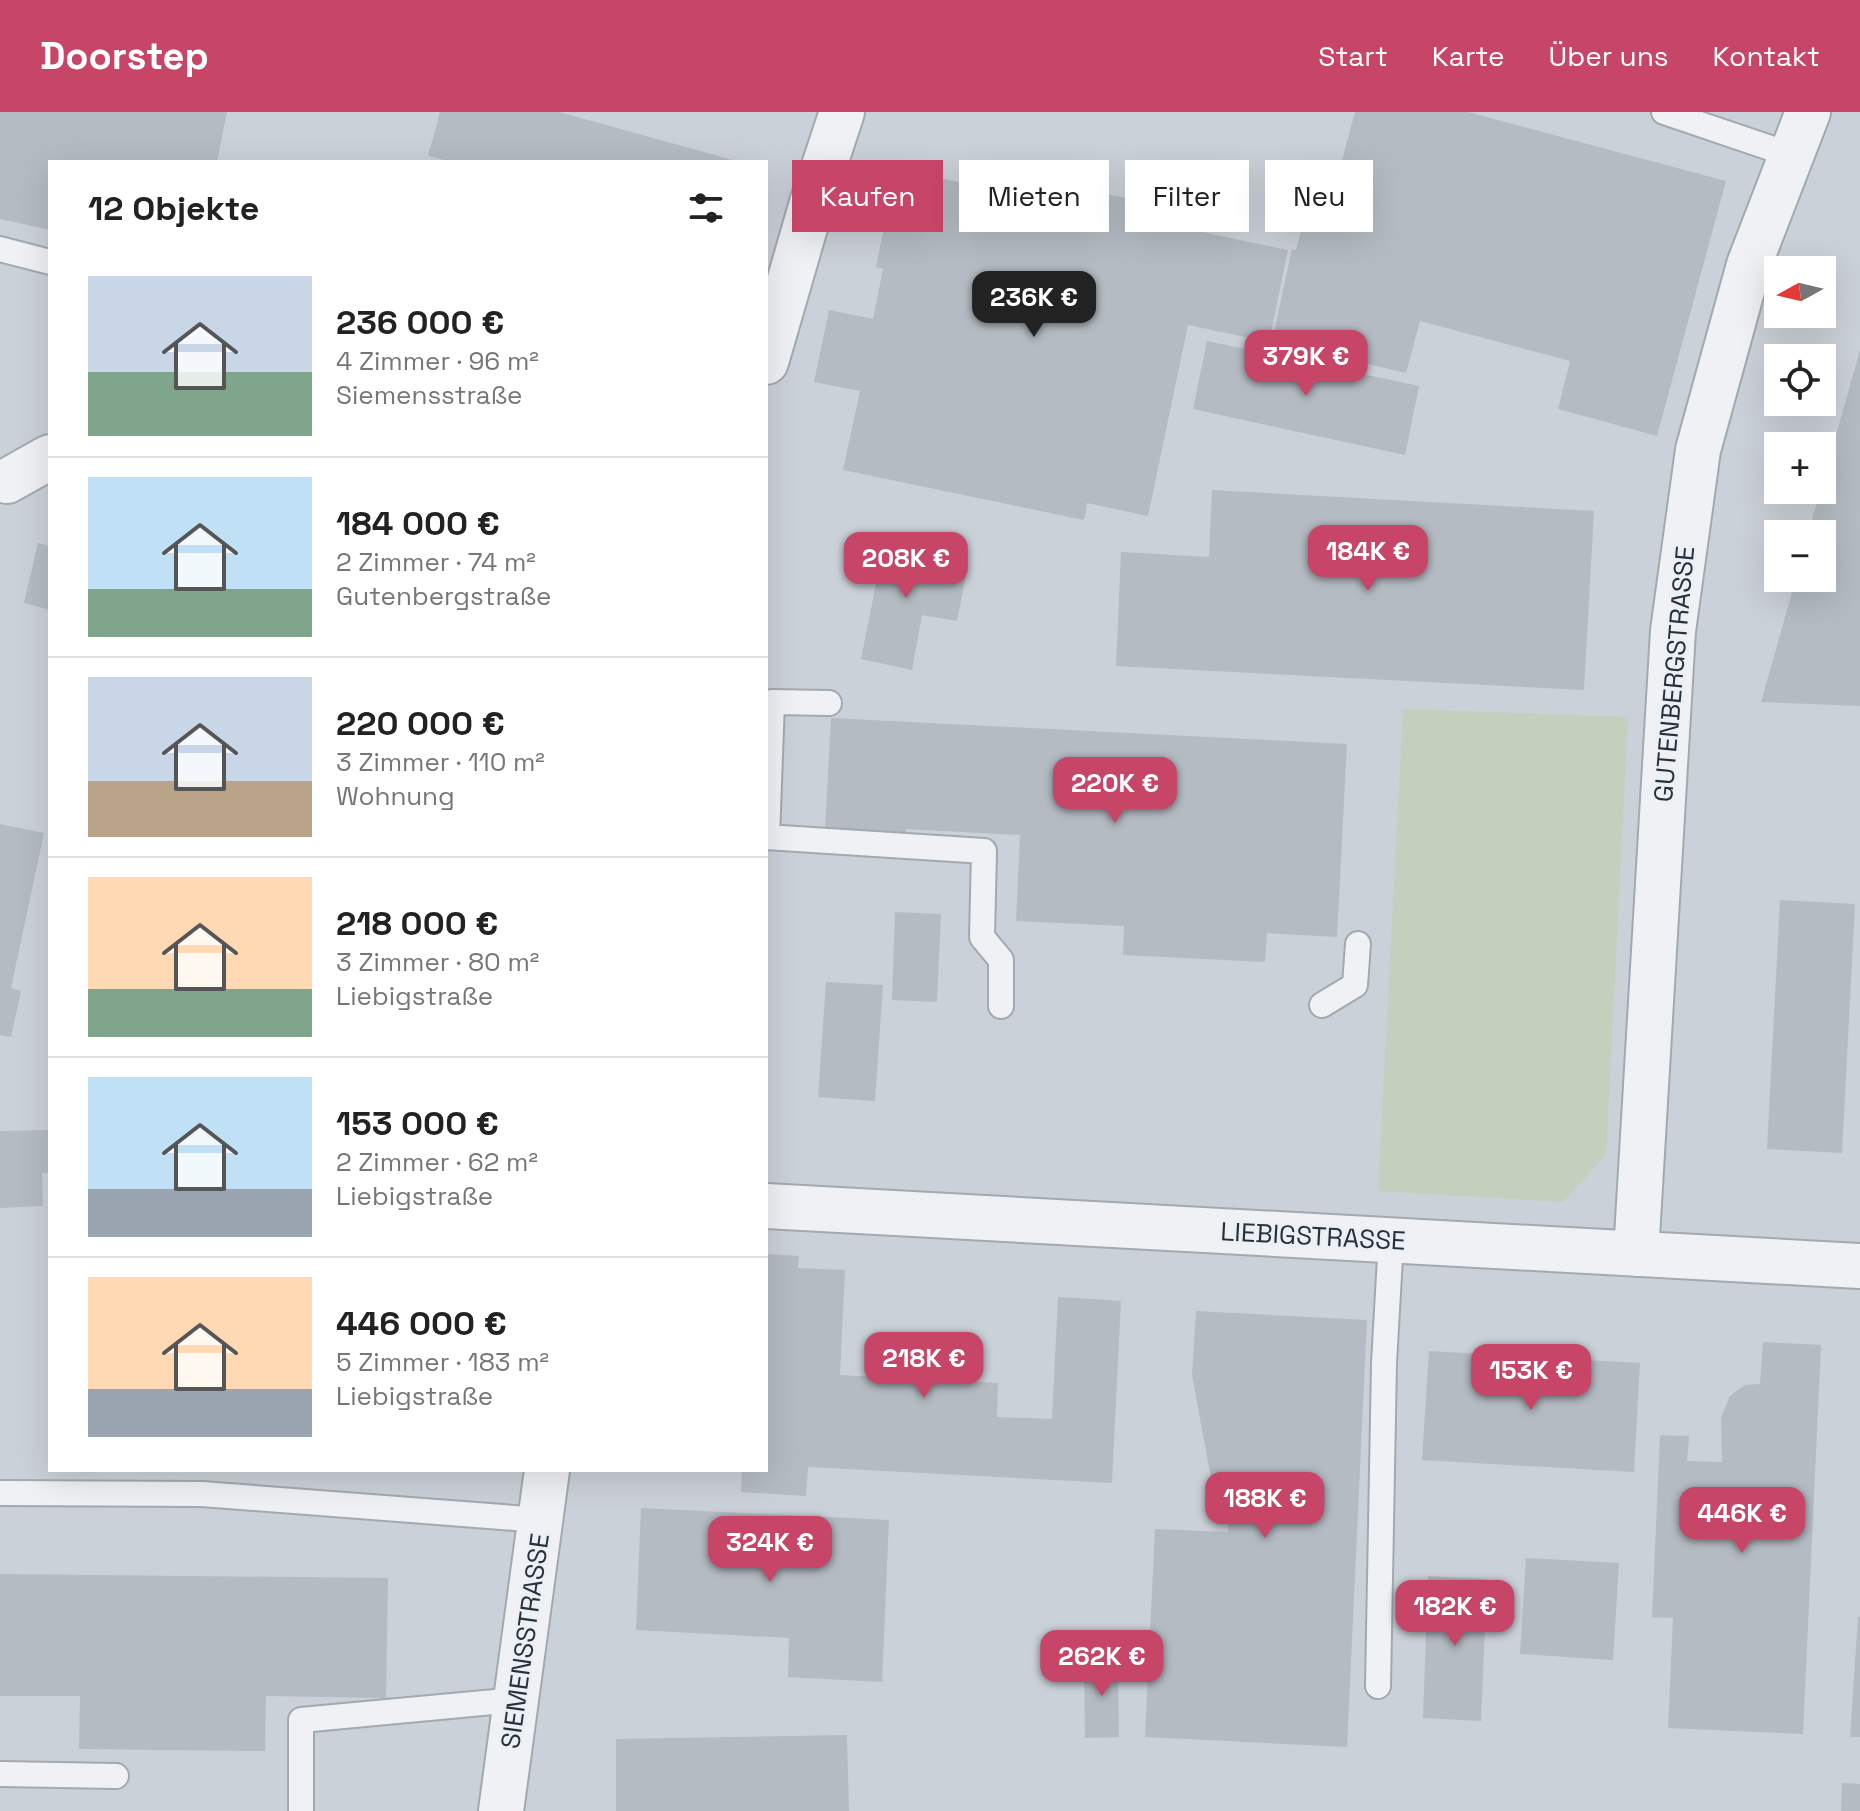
<!DOCTYPE html>
<html lang="de">
<meta charset="utf-8">
<style>
body{margin:0;font-family:"Space Grotesk",sans-serif;background:#f2f2f2;color:#222;height:100vh;display:flex;flex-direction:column;font-size:30px;white-space:nowrap}
*{box-sizing:border-box;margin:0}
p{font-size:26px;color:#767676}
.icon{flex:none;width:44px;height:44px;fill:none;stroke:currentColor;stroke-width:2;stroke-linecap:round;stroke-linejoin:round}
.map{position:relative;flex:1;overflow:hidden}
.drawer{position:absolute;left:48px;top:48px;width:720px;height:1312px;display:flex;flex-direction:column;background:#fff;border-radius:0px;box-shadow:0 8px 32px #0002}
.drawer>*{flex:none}
.guide{position:absolute;left:792px;top:48px;width:760px;height:72px;display:flex;gap:16px}
.needle{width:52px;rotate:262deg}
.fabs{position:absolute;left:1764px;top:144px;display:grid;gap:16px}
.fabs a{display:grid;place-items:center;width:72px;height:72px;border-radius:0px;background:#fff;box-shadow:0 8px 32px #0002;font-size:40px}
.price{position:absolute;translate:-50% -68px;padding:0 18px;border-radius:16px;background:#c74567;color:#fff;font-size:26px;line-height:52px;filter:drop-shadow(0 2px 4px #0008)}
.price::after{content:'';position:absolute;left:50%;top:48px;width:24px;height:18px;margin-left:-12px;background:inherit;clip-path:polygon(0 0,100% 0,50% 100%)}
.price.current{background:#222;color:#fff}
ul{padding:0;list-style:none}
li{display:flex;align-items:center;gap:24px;height:200px;padding:0 40px}
li+li{border-top:2px solid #e0e0e0}
li span{display:grid;place-items:center;flex:none;width:224px;height:160px;border-radius:0px;color:#555}
li>.icon{margin-inline-start:auto}
span .icon{width:96px;height:96px;fill:#fffc;stroke-width:1}
li b{font-size:34px}
h2{display:flex;justify-content:space-between;align-items:center;height:96px;padding:0 40px;font-size:34px}
.tag{padding:0 28px;border-radius:0px;background:#fff;box-shadow:0 8px 32px #0002;font-size:28px;line-height:72px}
.tag.current{background:#c74567;color:#fff}
header{display:flex;align-items:center;gap:48px;box-sizing:border-box;height:112px;padding:0 40px;background:#c74567;color:#fff}
header strong{font-size:38px}
nav{display:flex;gap:44px;margin-inline-start:auto;font-size:28px}
.map>svg:first-child{display:block}
.built{fill:#cbd1d8;fill-rule:evenodd}
.green{fill:#c4cfbe}
.building{fill:#b4bbc2}
.lines{fill:none;stroke-linecap:round;stroke-linejoin:round}
.service-casing{stroke:#a3a9b0;stroke-width:28}
.minor-casing{stroke:#a3a9b0;stroke-width:48}
.tertiary-casing{stroke:#a3a9b0;stroke-width:48}
.service{stroke:#eff1f4;stroke-width:24}
.minor{stroke:#eff1f4;stroke-width:44}
.tertiary{stroke:#eff1f4;stroke-width:44}
.labels{text-anchor:middle;stroke-width:6;stroke-linejoin:round;paint-order:stroke}
.street-label{font-size:26px;fill:#27313c;stroke:#ecf0f4}
</style>
<header>
<strong>Doorstep</strong>
<nav><a>Start</a><a>Karte</a><a>Über uns</a><a>Kontakt</a></nav>
</header>
<div class="map">
<svg width="1860" height="1699" viewBox="0 0 1860 1699">
<rect width="100%" height="100%" fill="#dde1e6"/>
<path class="built" d="M0,0H1860V1699H0ZM50,50H766V1358H50ZM1778,158H1822V202H1778ZM1778,246H1822V290H1778ZM1778,334H1822V378H1778ZM1778,422H1822V466H1778Z"/>
<path class="green" d="M1403,597L1628,605L1606,1043L1563,1090L1378,1079Z"/>
<path class="building" d="M0,0H227L217,50H50V118L0,107Z
M440,0H559L740,50H452L428,44Z
M1355,0H1468L1726,69L1657,324L1558,297L1570,249L1420,209L1406,261L1272,229L1292,137L1296,138L1309,91L1329,97Z
M1024,48L1082,61L1078,76L1145,90L1141,107L1288,138L1269,230L1188,213L1148,404L1087,391L1084,408L843,358L860,279L814,270L829,198L873,207L883,157L876,155L896,57L1017,82Z
M1207,229L1419,274L1405,343L1193,297Z
M1860,238V594L1761,590L1796,466H1822V422H1808Z
M1212,378L1594,399L1584,578L1116,554L1121,440L1209,445Z
M38,431L50,434V498L24,491Z
M861,431L968,453L957,509L922,503L912,558L861,547L876,472L853,467Z
M831,606L1347,632L1337,825L1267,821L1265,850L1123,843L1124,814L1016,809L1020,723L906,717V743L824,737Z
M0,712L44,721L11,876L21,879L11,925L0,923Z
M1780,788L1855,792L1842,1041L1767,1037Z
M895,800L941,802L937,890L892,888Z
M826,870L883,873L875,989L818,985Z
M50,1018V1061H42L43,1094L0,1096V1019Z
M766,1142L799,1144L798,1156L845,1158L840,1263L998,1271L997,1305L1052,1307L1058,1185L1121,1189L1112,1371L808,1355L806,1384L741,1380L742,1358H766Z
M1196,1199L1367,1208L1347,1635L1145,1625L1155,1417L1228,1420L1231,1367L1211,1366L1192,1263Z
M1763,1230L1821,1233L1803,1622L1668,1616L1673,1506L1652,1505L1660,1323L1689,1324L1687,1349L1722,1350L1721,1306L1730,1284L1745,1273L1760,1272Z
M1429,1239L1640,1251L1634,1360L1422,1348Z
M641,1396L889,1408L882,1570L788,1565L789,1526L636,1518Z
M1526,1446L1619,1451L1613,1548L1520,1542Z
M0,1462L388,1466L386,1586L266,1584L265,1639L79,1637L80,1584H0Z
M1428,1464L1487,1467L1481,1609L1423,1606Z
M1858,1505H1860V1625H1850Z
M1118,1547L1119,1625L1085,1626L1084,1548Z
M847,1623L849,1699H616V1627Z
M1842,1671L1860,1672V1699H1841Z"/>
<g class="lines">
<defs>
<path id="service" d="M1664,0L1791,43
M0,137L50,150
M766,725L984,739L982,825L1001,848V894
M767,725L772,590L829,591
M1322,893L1355,873L1358,832
M0,1381L202,1382L541,1408
M1378,1574L1384,1251L1391,1128
M0,1662L116,1664
M301,1699V1608L516,1588"/>
<path id="minor" d="M7,369L50,345
M766,1094L1860,1154
M1636,1142L1673,519L1698,338L1749,153L1808,0"/>
<path id="tertiary" d="M766,250L812,91L842,0
M501,1699L547,1358"/>
</defs>
<use href="#service" class="service-casing"/>
<use href="#minor" class="minor-casing"/>
<use href="#tertiary" class="tertiary-casing"/>
<use href="#service" class="service"/>
<use href="#minor" class="minor"/>
<use href="#tertiary" class="tertiary"/>
</g>
<g class="labels">
<g class="street-label">
<text transform="translate(1674 562) rotate(-85)" y="9">GUTENBERGSTRASSE</text>
<text transform="translate(1313 1124) rotate(3)" y="9">LIEBIGSTRASSE</text>
<text transform="translate(525 1529) rotate(-82)" y="9">SIEMENSSTRASSE</text>
</g>
</g>
</svg>
<div class="fabs">
<a><svg class="needle" viewBox="-14 -14 28 28"><path d="M0-13l5 13h-10z" fill="#e53935"/><path d="M0 13l5-13h-10z" fill="#767676"/></svg></a>
<a><svg class="icon" aria-label="locate" viewBox="0 0 24 24"><circle cx="12" cy="12" r="6"/><path d="M12 2v4M12 18v4M2 12h4M18 12h4"/></svg></a>
<a>+</a>
<a>−</a>
</div>
<b class="price current" style="left:1034px;top:227px">236K €</b>
<b class="price" style="left:1306px;top:286px">379K €</b>
<b class="price" style="left:1368px;top:481px">184K €</b>
<b class="price" style="left:906px;top:488px">208K €</b>
<b class="price" style="left:1115px;top:713px">220K €</b>
<b class="price" style="left:924px;top:1288px">218K €</b>
<b class="price" style="left:1531px;top:1300px">153K €</b>
<b class="price" style="left:1265px;top:1428px">188K €</b>
<b class="price" style="left:1742px;top:1443px">446K €</b>
<b class="price" style="left:770px;top:1472px">324K €</b>
<b class="price" style="left:1455px;top:1536px">182K €</b>
<b class="price" style="left:1102px;top:1586px">262K €</b>
<div class="guide">
<a class="tag current">Kaufen</a>
<a class="tag">Mieten</a>
<a class="tag">Filter</a>
<a class="tag">Neu</a>
</div>
<section class="drawer">
<h2>12 Objekte<svg class="icon" aria-label="filters" viewBox="0 0 24 24"><path d="M4 7h16M4 17h16"/><circle cx="9" cy="7" r="2"/><circle cx="15" cy="17" r="2"/></svg></h2>
<ul>
<li><span style="background:linear-gradient(#c9d6e8 60%,#7fa58c 0)"><svg class="icon" aria-label="home" viewBox="0 0 24 24"><path d="M3 11l9-7 9 7M6 9v11h12V9"/></svg></span><div><b>236 000 €</b><p>4 Zimmer · 96 m²</p><p>Siemensstraße</p></div></li>
<li><span style="background:linear-gradient(#bfe0f5 70%,#7fa58c 0)"><svg class="icon" aria-label="home" viewBox="0 0 24 24"><path d="M3 11l9-7 9 7M6 9v11h12V9"/></svg></span><div><b>184 000 €</b><p>2 Zimmer · 74 m²</p><p>Gutenbergstraße</p></div></li>
<li><span style="background:linear-gradient(#c9d6e8 65%,#b9a48a 0)"><svg class="icon" aria-label="home" viewBox="0 0 24 24"><path d="M3 11l9-7 9 7M6 9v11h12V9"/></svg></span><div><b>220 000 €</b><p>3 Zimmer · 110 m²</p><p>Wohnung</p></div></li>
<li><span style="background:linear-gradient(#ffd9b3 70%,#7fa58c 0)"><svg class="icon" aria-label="home" viewBox="0 0 24 24"><path d="M3 11l9-7 9 7M6 9v11h12V9"/></svg></span><div><b>218 000 €</b><p>3 Zimmer · 80 m²</p><p>Liebigstraße</p></div></li>
<li><span style="background:linear-gradient(#bfe0f5 70%,#9aa5b1 0)"><svg class="icon" aria-label="home" viewBox="0 0 24 24"><path d="M3 11l9-7 9 7M6 9v11h12V9"/></svg></span><div><b>153 000 €</b><p>2 Zimmer · 62 m²</p><p>Liebigstraße</p></div></li>
<li><span style="background:linear-gradient(#ffd9b3 70%,#9aa5b1 0)"><svg class="icon" aria-label="home" viewBox="0 0 24 24"><path d="M3 11l9-7 9 7M6 9v11h12V9"/></svg></span><div><b>446 000 €</b><p>5 Zimmer · 183 m²</p><p>Liebigstraße</p></div></li>
</ul>
</section>
</div>
